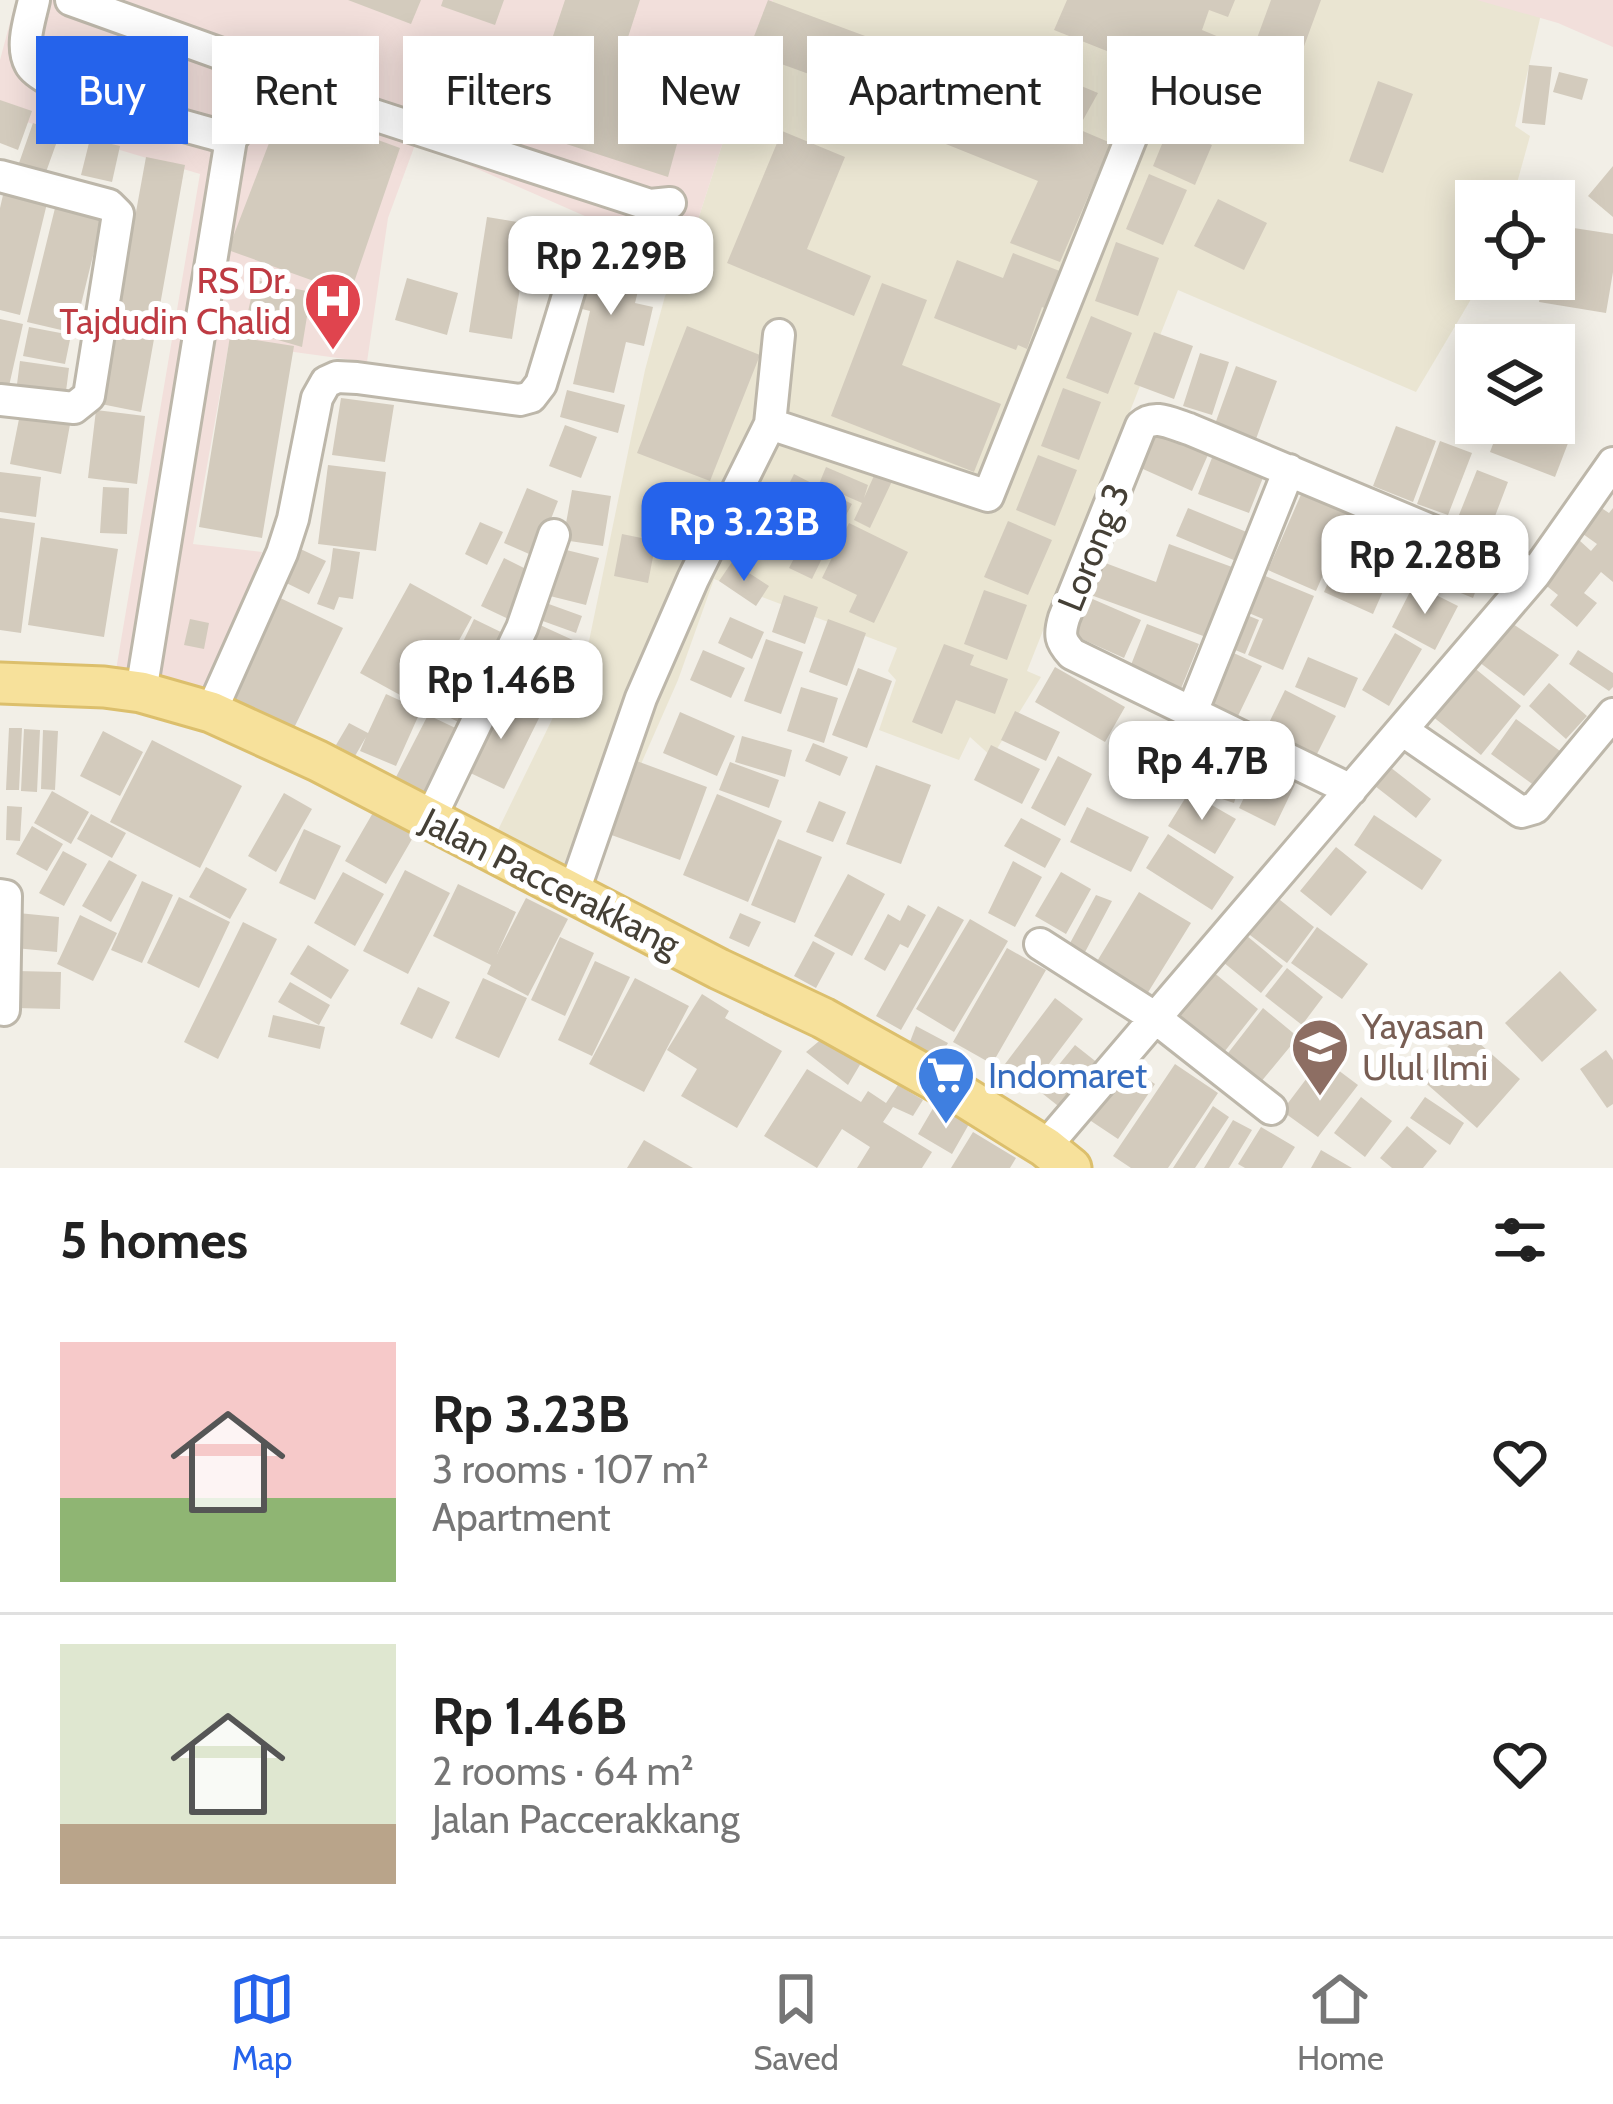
<!DOCTYPE html>
<meta charset="utf-8">
<style>
body{margin:0;font-family:Cabin,sans-serif;background:#f6f6f6;color:#222;height:100vh;display:flex;flex-direction:column;font-size:45px;white-space:nowrap}
*{box-sizing:border-box;margin:0}
p{font-size:39px;color:#767676}
.icon{flex:none;width:66px;height:66px;fill:none;stroke:currentColor;stroke-width:2;stroke-linecap:round;stroke-linejoin:round}
.map{position:relative;height:1168px;overflow:hidden}
.panel{display:flex;flex-direction:column;background:#fff;flex:1}
.panel>*{flex:none}
.top-card{position:absolute;left:36px;top:36px;width:1542px;height:108px;display:flex;gap:24px}
.fabs{position:absolute;left:1455px;top:180px;display:grid;gap:24px}
.fabs a{display:grid;place-items:center;width:120px;height:120px;border-radius:0px;background:#fff;box-shadow:0 6px 30px #0003;font-size:60px}
.price{position:absolute;translate:-50% -102px;padding:0 27px;border-radius:24px;background:#fff;color:#222;font-size:39px;line-height:78px;filter:drop-shadow(0 3px 6px #0008)}
.price::after{content:'';position:absolute;left:50%;top:72px;width:36px;height:27px;margin-left:-18px;background:inherit;clip-path:polygon(0 0,100% 0,50% 100%)}
.price.current{background:#2563eb;color:#fff}
ul{padding:0;list-style:none}
li{display:flex;align-items:center;gap:36px;height:300px;padding:0 60px}
li+li{border-top:3px solid #e0e0e0}
li span{display:grid;place-items:center;flex:none;width:336px;height:240px;border-radius:0px;color:#555}
li>.icon{margin-inline-start:auto}
span .icon{width:144px;height:144px;fill:#fffc;stroke-width:1}
li b{font-size:51px}
h2{display:flex;justify-content:space-between;align-items:center;height:144px;padding:0 60px;font-size:51px}
.tag{padding:0 42px;border-radius:0px;background:#fff;box-shadow:0 6px 30px #0003;font-size:42px;line-height:108px}
.tag.current{background:#2563eb;color:#fff}
.dock{display:flex;justify-content:space-around;align-items:center;height:168px;border-top:3px solid #e0e0e0;background:#fff;font-size:33px;color:#767676}
.dock a{display:grid;justify-items:center;gap:6px}
.dock .current{color:#2563eb}
.map>svg:first-child{display:block}
.education{fill:#eae5d2}
.medical{fill:#f2dfdb}
.building{fill:#d3cbbd}
.lines{fill:none;stroke-linecap:round;stroke-linejoin:round}
.minor-casing{stroke:#bdb7aa;stroke-width:36}
.major-casing{stroke:#dcbf6c;stroke-width:45}
.minor{stroke:#fff;stroke-width:30}
.major{stroke:#f7e19b;stroke-width:39}
.labels{text-anchor:middle;stroke-width:12;stroke-linejoin:round;paint-order:stroke}
.health-label{font-size:36px;fill:#be3a42;stroke:#fff;text-anchor:end}
.street-label{font-size:36px;fill:#454036;stroke:#fff}
.education-label{font-size:36px;fill:#785e54;stroke:#fff;text-anchor:start}
.shop-label{font-size:36px;fill:#366cbe;stroke:#fff;text-anchor:start}
</style>
<div class="map">
<svg width="1613" height="1168" viewBox="0 0 1613 1168">
<rect width="100%" height="100%" fill="#f2efe7"/>
<path class="education" d="M773,0H1486L1541,14L1515,126L1530,136L1512,201H1476V279H1483L1416,392L1178,290L1027,671L1041,677L992,757L970,737L959,760L879,730L896,680L888,671L897,648L714,579L678,680L590,880L498,830L588,646L645,370L665,296L685,260L741,86Z"/>
<path class="medical" d="M16,0H773L741,86L685,260L416,142L388,218L367,362L229,343L193,544L262,552L210,688L116,670L200,174L0,114V60Z
M1477,0H1613V47L1558,23Z"/>
<path class="building" d="M348,0H421L411,24Z
M443,0H504L495,25L441,6Z
M565,0H640L620,62L629,65L622,84L633,86L632,94L686,111L668,177L517,128L504,146L425,119L429,107L418,104L428,71L442,76L450,54L521,77L523,71L534,75L537,63L543,66Z
M768,0L919,56L900,107L748,52Z
M1067,0H1235L1228,17L1209,10L1202,30L1219,37L1200,88L1054,30Z
M1271,0H1321L1285,98L1241,82Z
M978,43L1098,93L1078,129L1111,143L1060,262L1010,243L1038,181L896,124L923,64L963,81Z
M1529,65L1552,67L1545,125L1522,123Z
M1559,72L1588,79L1582,100L1553,92Z
M1378,81L1413,94L1383,173L1349,161Z
M0,100L32,111L18,150L0,143Z
M284,104L327,121L330,111L358,122L356,132L400,148L350,294L228,250Z
M33,123L60,133L46,172L19,163Z
M1169,127L1212,145L1195,185L1153,166Z
M782,131L845,157L807,249L871,276L854,316L727,263Z
M90,139L120,146L112,182L81,175Z
M146,157L185,165L141,412L101,404Z
M1613,166V217L1588,196Z
M1149,174L1187,190L1163,245L1126,229Z
M6,182L50,191L20,315L0,310V208Z
M1218,199L1267,223L1244,270L1194,246Z
M56,204L103,215L74,333L27,322Z
M487,217L530,224L512,339L469,332Z
M1554,225L1613,234V272L1606,313L1539,302L1543,279H1554Z
M1116,242L1159,258L1138,316L1095,301Z
M606,245L647,255L635,303L653,307L644,346L626,342L614,393L573,384L590,311L574,307L581,278L597,282Z
M1013,253L1065,273L1051,311L1042,307L1027,349L1018,345L1016,350L934,318L957,260L1003,278Z
M407,278L458,293L447,335L395,320Z
M255,280L311,292L302,347L244,330Z
M882,283L927,300L902,365L1001,404L974,472L831,416Z
M1091,316L1132,333L1108,394L1066,378Z
M0,319L23,324L9,386L0,384Z
M687,326L760,355L710,481L637,453Z
M29,327L71,335L65,364L23,356Z
M1154,332L1193,346L1174,399L1134,384Z
M230,336L294,346L262,538L199,527Z
M1200,353L1229,362L1212,415L1183,406Z
M20,361L69,368L65,399L16,392Z
M1236,366L1277,381L1256,439L1215,424Z
M1063,388L1101,402L1079,460L1041,446Z
M567,390L625,405L618,433L560,417Z
M341,398L394,405L385,462L332,455Z
M21,409L71,419L61,474L10,464Z
M96,410L145,416L137,484L88,478Z
M1554,417L1575,425L1555,477L1490,452L1501,423H1554Z
M1153,422L1211,448L1192,491L1134,465Z
M565,425L597,437L581,478L549,466Z
M1396,426L1436,441L1413,502L1373,486Z
M1440,441L1472,453L1448,515L1417,504Z
M1215,450L1266,470L1249,513L1198,494Z
M1038,455L1077,470L1055,526L1016,510Z
M328,465L386,472L376,551L318,544Z
M826,467L868,485L864,498L877,469L894,477L870,528L854,520L862,503L819,484Z
M1477,470L1508,482L1489,532L1457,520Z
M0,472L41,477L36,517L0,512Z
M794,474L852,504L838,530L781,500Z
M103,487L129,488L127,534L100,533Z
M527,488L558,501L536,557L504,543Z
M572,490L611,496L603,546L563,540Z
M1303,490L1351,510L1316,591L1268,570Z
M1594,503L1609,513L1613,508V582L1601,572L1584,593L1597,603L1577,627L1550,605L1558,595L1543,583L1579,540L1591,551L1597,544L1576,529Z
M1188,508L1249,533L1236,561L1176,536Z
M0,518L35,523L21,633L0,630Z
M1008,521L1052,540L1028,595L984,577Z
M480,522L503,532L487,565L465,554Z
M849,523L908,552L874,623L849,612L857,595L822,578Z
M809,529L831,540L812,579L789,568Z
M622,534L656,541L648,583L614,576Z
M41,537L118,549L104,637L28,625Z
M1427,542L1485,566L1473,598L1414,574Z
M1169,544L1232,567L1206,637L1088,594L1100,561L1156,582Z
M292,545L326,561L309,594L276,578Z
M554,547L599,558L586,605L542,594Z
M333,548L360,552L353,599L339,597L334,610L317,604L330,571Z
M504,558L538,575L515,622L481,606Z
M1338,560L1387,582L1373,614L1324,592Z
M732,562L769,586L756,606L719,581Z
M1253,571L1314,596L1283,670L1248,655L1263,619L1237,608Z
M410,583L472,617L422,707L360,673Z
M1414,584L1458,606L1435,650L1392,627Z
M984,590L1027,605L1007,660L964,644Z
M1081,594L1141,620L1124,658L1064,631Z
M784,595L818,607L805,644L772,632Z
M276,596L343,628L292,732L225,699Z
M546,603L582,616L576,633L540,620Z
M1237,611L1259,620L1245,654L1223,645Z
M730,617L764,632L752,659L718,643Z
M190,619L209,623L204,649L184,645Z
M474,619L507,635L482,687L449,671Z
M828,619L866,633L847,686L809,672Z
M1507,620L1559,655L1524,696L1475,659Z
M1147,624L1199,644L1180,691L1129,670Z
M540,625L575,641L552,692L517,676Z
M1395,633L1422,649L1389,706L1362,690Z
M766,639L803,652L781,714L744,701Z
M944,644L974,655L970,665L1008,679L995,714L956,700L942,734L912,722Z
M1225,649L1262,666L1238,716L1202,699Z
M703,650L745,668L731,698L690,680Z
M1578,650L1613,673V687L1609,691L1569,664Z
M1308,657L1358,678L1345,708L1295,687Z
M1472,666L1521,706L1481,755L1432,716Z
M1055,667L1125,707L1105,742L1035,702Z
M858,668L892,681L867,748L832,735Z
M1549,683L1587,716L1566,739L1529,706Z
M440,685L479,705L468,727L429,707Z
M801,687L838,698L824,743L787,731Z
M1285,690L1336,716L1316,756L1265,731Z
M386,694L421,710L396,766L360,751L366,737L355,756L336,745L349,723L368,733Z
M497,695L540,716L504,789L462,769Z
M1015,711L1060,732L1046,761L1001,740Z
M680,712L735,736L717,776L663,753Z
M428,715L466,733L433,798L395,779Z
M1516,719L1560,751L1535,786L1491,754Z
M9,728H22L19,790H6Z
M24,729L40,730L37,792L21,791Z
M43,730L58,731L55,790L41,789Z
M103,731L143,752L120,796L80,776Z
M742,736L792,750L785,777L735,762Z
M152,740L242,786L200,868L110,822Z
M1167,742L1245,769L1234,803L1156,777Z
M813,743L848,757L840,776L805,761Z
M991,745L1040,769L1022,804L974,780Z
M1058,756L1092,774L1065,826L1031,808Z
M1264,756L1300,774L1275,826L1239,808Z
M634,760L707,787L680,860L606,833Z
M730,762L779,780L769,808L719,790Z
M876,765L931,785L901,864L846,844Z
M1390,767L1431,799L1416,818L1375,786Z
M52,791L89,812L71,844L34,823Z
M1189,792L1236,819L1215,854L1168,826Z
M284,793L312,809L276,872L248,856Z
M717,794L782,821L748,902L683,875Z
M819,801L846,812L833,842L806,832Z
M7,806L22,807L20,841L6,840Z
M1087,807L1149,837L1131,872L1070,842Z
M374,811L415,834L386,884L345,861Z
M91,814L126,833L112,858L77,839Z
M1374,815L1442,860L1422,890L1354,845Z
M1021,818L1061,839L1045,868L1004,846Z
M32,826L63,844L47,871L16,854Z
M304,829L341,846L315,900L279,883Z
M1168,834L1234,877L1212,910L1146,868Z
M778,839L822,857L795,923L751,905Z
M1336,847L1367,872L1331,916L1300,891Z
M63,851L87,864L64,906L39,893Z
M109,860L137,875L111,922L82,906Z
M1013,861L1042,877L1015,927L988,913Z
M206,867L247,889L230,919L189,897Z
M405,870L450,893L408,974L363,951Z
M343,872L384,894L355,946L314,923Z
M1061,872L1091,889L1066,934L1035,916Z
M848,874L885,894L852,956L814,936Z
M142,881L173,895L142,963L111,950Z
M458,884L516,912L497,954L526,898L568,919L528,996L487,974L491,965L433,936Z
M1139,892L1191,923L1147,994L1096,963Z
M1270,892L1314,927L1287,963L1242,929Z
M1096,895L1112,901L1084,954L1069,945Z
M179,897L230,922L199,988L147,963Z
M908,905L926,915L908,948L900,944L885,971L864,959L888,914L900,921Z
M938,906L964,920L901,1030L876,1016Z
M18,913L59,917L57,952L15,948Z
M740,913L761,922L749,947L729,938Z
M80,915L117,933L93,981L57,964Z
M970,919L1008,941L954,1032L916,1009Z
M243,922L277,939L218,1059L184,1042Z
M1317,927L1368,964L1342,999L1291,963Z
M1241,931L1283,966L1261,993L1218,958Z
M560,937L594,953L565,1016L531,1000Z
M813,941L835,953L816,988L794,976Z
M308,945L349,970L331,999L290,974Z
M1007,948L1046,970L992,1064L953,1042Z
M595,961L630,977L592,1056L558,1040Z
M1287,968L1323,997L1302,1025L1265,996Z
M17,971L61,972L60,1009L16,1008Z
M1212,971L1258,1009L1221,1056L1172,1018Z
M1560,971L1597,1010L1542,1062L1505,1023Z
M483,978L527,998L499,1058L455,1038Z
M635,978L689,1006L644,1092L589,1064Z
M290,982L330,1005L319,1025L278,1002Z
M418,987L450,1002L432,1039L400,1024Z
M702,994L729,1011L725,1018L782,1051L737,1128L681,1096L697,1069L667,1050Z
M1055,998L1083,1019L1033,1085L1005,1064Z
M1263,1008L1298,1037L1260,1083L1225,1057Z
M273,1015L325,1027L320,1049L268,1037Z
M916,1026L948,1043L936,1063L908,1047Z
M1463,1029L1520,1079L1477,1128L1420,1078Z
M824,1037L861,1063L848,1085L806,1052Z
M1075,1045L1099,1064L1062,1109L1038,1090Z
M1606,1050L1613,1060V1104L1607,1108L1580,1069Z
M1322,1058L1358,1085L1318,1137L1282,1111Z
M1122,1062L1155,1084L1118,1139L1085,1117Z
M1175,1064L1218,1093L1168,1168H1131L1113,1156Z
M807,1069L861,1102L868,1091L886,1103L898,1085L923,1100L913,1116L893,1107L883,1122L932,1152L922,1168H857L870,1147L842,1129L817,1168L764,1136Z
M1361,1097L1392,1121L1365,1157L1334,1133Z
M1425,1097L1464,1123L1450,1145L1410,1118Z
M939,1098L973,1117L952,1154L918,1134Z
M1213,1106L1229,1117L1195,1168H1173Z
M1233,1120L1252,1130L1229,1168H1204Z
M1407,1126L1437,1151L1423,1168H1392L1380,1158Z
M1261,1127L1295,1147L1282,1168H1245L1238,1164Z
M973,1132L1016,1158L1010,1168H951Z
M644,1140L693,1168H627Z
M1321,1150L1352,1168H1311Z"/>
<g class="lines">
<defs>
<path id="minor" d="M34,0C30,19 20,46 30,64C44,92 195,128 231,139L141,692
M71,0L280,75
M231,139L280,75L374,115L650,205L670,203
M0,176L109,205L118,214L89,396L74,408L0,400
M770,424L779,335
M211,712L282,553L293,519L317,398L326,382L337,377L357,378L520,400L531,397L541,384L576,269
M1192,712L1289,470
M1402,730L1521,812L1535,808L1613,714
M1351,790L1072,654C1060,641 1059,635 1064,618L1141,426C1155,413 1172,424 1189,429L1535,574
M430,819L522,628L554,535
M573,894L641,698L693,579L770,424L988,496L1139,118
M0,895L6,896L4,1010
M1040,944L1154,1017L1271,1109
M1045,1147L1535,574L1613,463"/>
<path id="major" d="M0,683L104,687L141,692L211,712L318,761L719,969L823,1018L963,1096L1045,1147L1071,1168"/>
</defs>
<use href="#minor" class="minor-casing"/>
<use href="#major" class="major-casing"/>
<use href="#minor" class="minor"/>
<use href="#major" class="major"/>
</g>
<defs>
<symbol id="hospital-pin" viewBox="-11 -11 22 30"><path d="M0 17L-7.5 6A9.5 9.5 0 1 1 7.5 6Z" fill="#e0444e" stroke="#fff"/><path d="M-5-5h3v3.5h4V-5h3V5h-3V1.5h-4V5h-3Z" fill="#fff"/></symbol>
<symbol id="school-pin" viewBox="-11 -11 22 30"><path d="M0 17L-7.5 6A9.5 9.5 0 1 1 7.5 6Z" fill="#8d6e63" stroke="#fff"/><path d="M0-5L7-2L0 1L-7-2ZM-4 1L0 2.5L4 1V4Q0 6-4 4Z" fill="#fff"/></symbol>
<symbol id="supermarket-pin" viewBox="-11 -11 22 30"><path d="M0 17L-7.5 6A9.5 9.5 0 1 1 7.5 6Z" fill="#3f7fe0" stroke="#fff"/><path d="M-6-5.5h2.5l.6 2H6L4.5 2H-2.5L-4.4-4H-6ZM-1.5 3.2a1.3 1.3 0 1 0 .1 0ZM3 3.2a1.3 1.3 0 1 0 .1 0Z" fill="#fff"/></symbol>
</defs>
<g fill-rule="evenodd">
<use href="#hospital-pin" x="300" y="268" width="66" height="90"/>
<use href="#school-pin" x="1287" y="1014" width="66" height="90"/>
<use href="#supermarket-pin" x="913" y="1042" width="66" height="90"/>
</g>
<g class="labels">
<g class="health-label">
<text x="291" y="293">RS Dr.<tspan x="291" dy="41">Tajdudin Chalid</tspan></text>
</g>
<g class="street-label">
<text transform="translate(1093 547) rotate(-68)" y="13">Lorong 3</text>
<text transform="translate(551 882) rotate(27)" y="13">Jalan Paccerakkang</text>
</g>
<g class="education-label">
<text x="1362" y="1039">Yayasan<tspan x="1362" dy="41">Ulul Ilmi</tspan></text>
</g>
<g class="shop-label">
<text x="988" y="1088">Indomaret</text>
</g>
</g>
</svg>
<div class="fabs">
<a><svg class="icon" aria-label="locate" viewBox="0 0 24 24"><circle cx="12" cy="12" r="6"/><path d="M12 2v4M12 18v4M2 12h4M18 12h4"/></svg></a>
<a><svg class="icon" aria-label="layers" viewBox="0 0 24 24"><path d="M12 4l9 5-9 5-9-5zM3 14l9 5 9-5"/></svg></a>
</div>
<b class="price" style="left:611px;top:318px">Rp 2.29B</b>
<b class="price current" style="left:744px;top:584px">Rp 3.23B</b>
<b class="price" style="left:1425px;top:617px">Rp 2.28B</b>
<b class="price" style="left:501px;top:742px">Rp 1.46B</b>
<b class="price" style="left:1202px;top:823px">Rp 4.7B</b>
<div class="top-card">
<a class="tag current">Buy</a>
<a class="tag">Rent</a>
<a class="tag">Filters</a>
<a class="tag">New</a>
<a class="tag">Apartment</a>
<a class="tag">House</a>
</div>
</div>
<section class="panel">
<h2>5 homes<svg class="icon" aria-label="filters" viewBox="0 0 24 24"><path d="M4 7h16M4 17h16"/><circle cx="9" cy="7" r="2"/><circle cx="15" cy="17" r="2"/></svg></h2>
<ul>
<li><span style="background:linear-gradient(#f6c9c9 65%,#8fb573 0)"><svg class="icon" aria-label="home" viewBox="0 0 24 24"><path d="M3 11l9-7 9 7M6 9v11h12V9"/></svg></span><div><b>Rp 3.23B</b><p>3 rooms · 107 m²</p><p>Apartment</p></div><svg class="icon" aria-label="heart" viewBox="0 0 24 24"><path d="M12 20l-8-8c-3-5 5-10 8-4 3-6 11-1 8 4z"/></svg></li>
<li><span style="background:linear-gradient(#dfe7d0 75%,#b9a48a 0)"><svg class="icon" aria-label="home" viewBox="0 0 24 24"><path d="M3 11l9-7 9 7M6 9v11h12V9"/></svg></span><div><b>Rp 1.46B</b><p>2 rooms · 64 m²</p><p>Jalan Paccerakkang</p></div><svg class="icon" aria-label="heart" viewBox="0 0 24 24"><path d="M12 20l-8-8c-3-5 5-10 8-4 3-6 11-1 8 4z"/></svg></li>
</ul>
</section>
<nav class="dock">
<a class="current"><svg class="icon" aria-label="map" viewBox="0 0 24 24"><path d="M3 6l6-2 6 2 6-2v14l-6 2-6-2-6 2zM9 4v14M15 6v14"/></svg>Map</a>
<a><svg class="icon" aria-label="saved" viewBox="0 0 24 24"><path d="M7 4h10v16l-5-4-5 4z"/></svg>Saved</a>
<a><svg class="icon" aria-label="home" viewBox="0 0 24 24"><path d="M3 11l9-7 9 7M6 9v11h12V9"/></svg>Home</a>
</nav>
